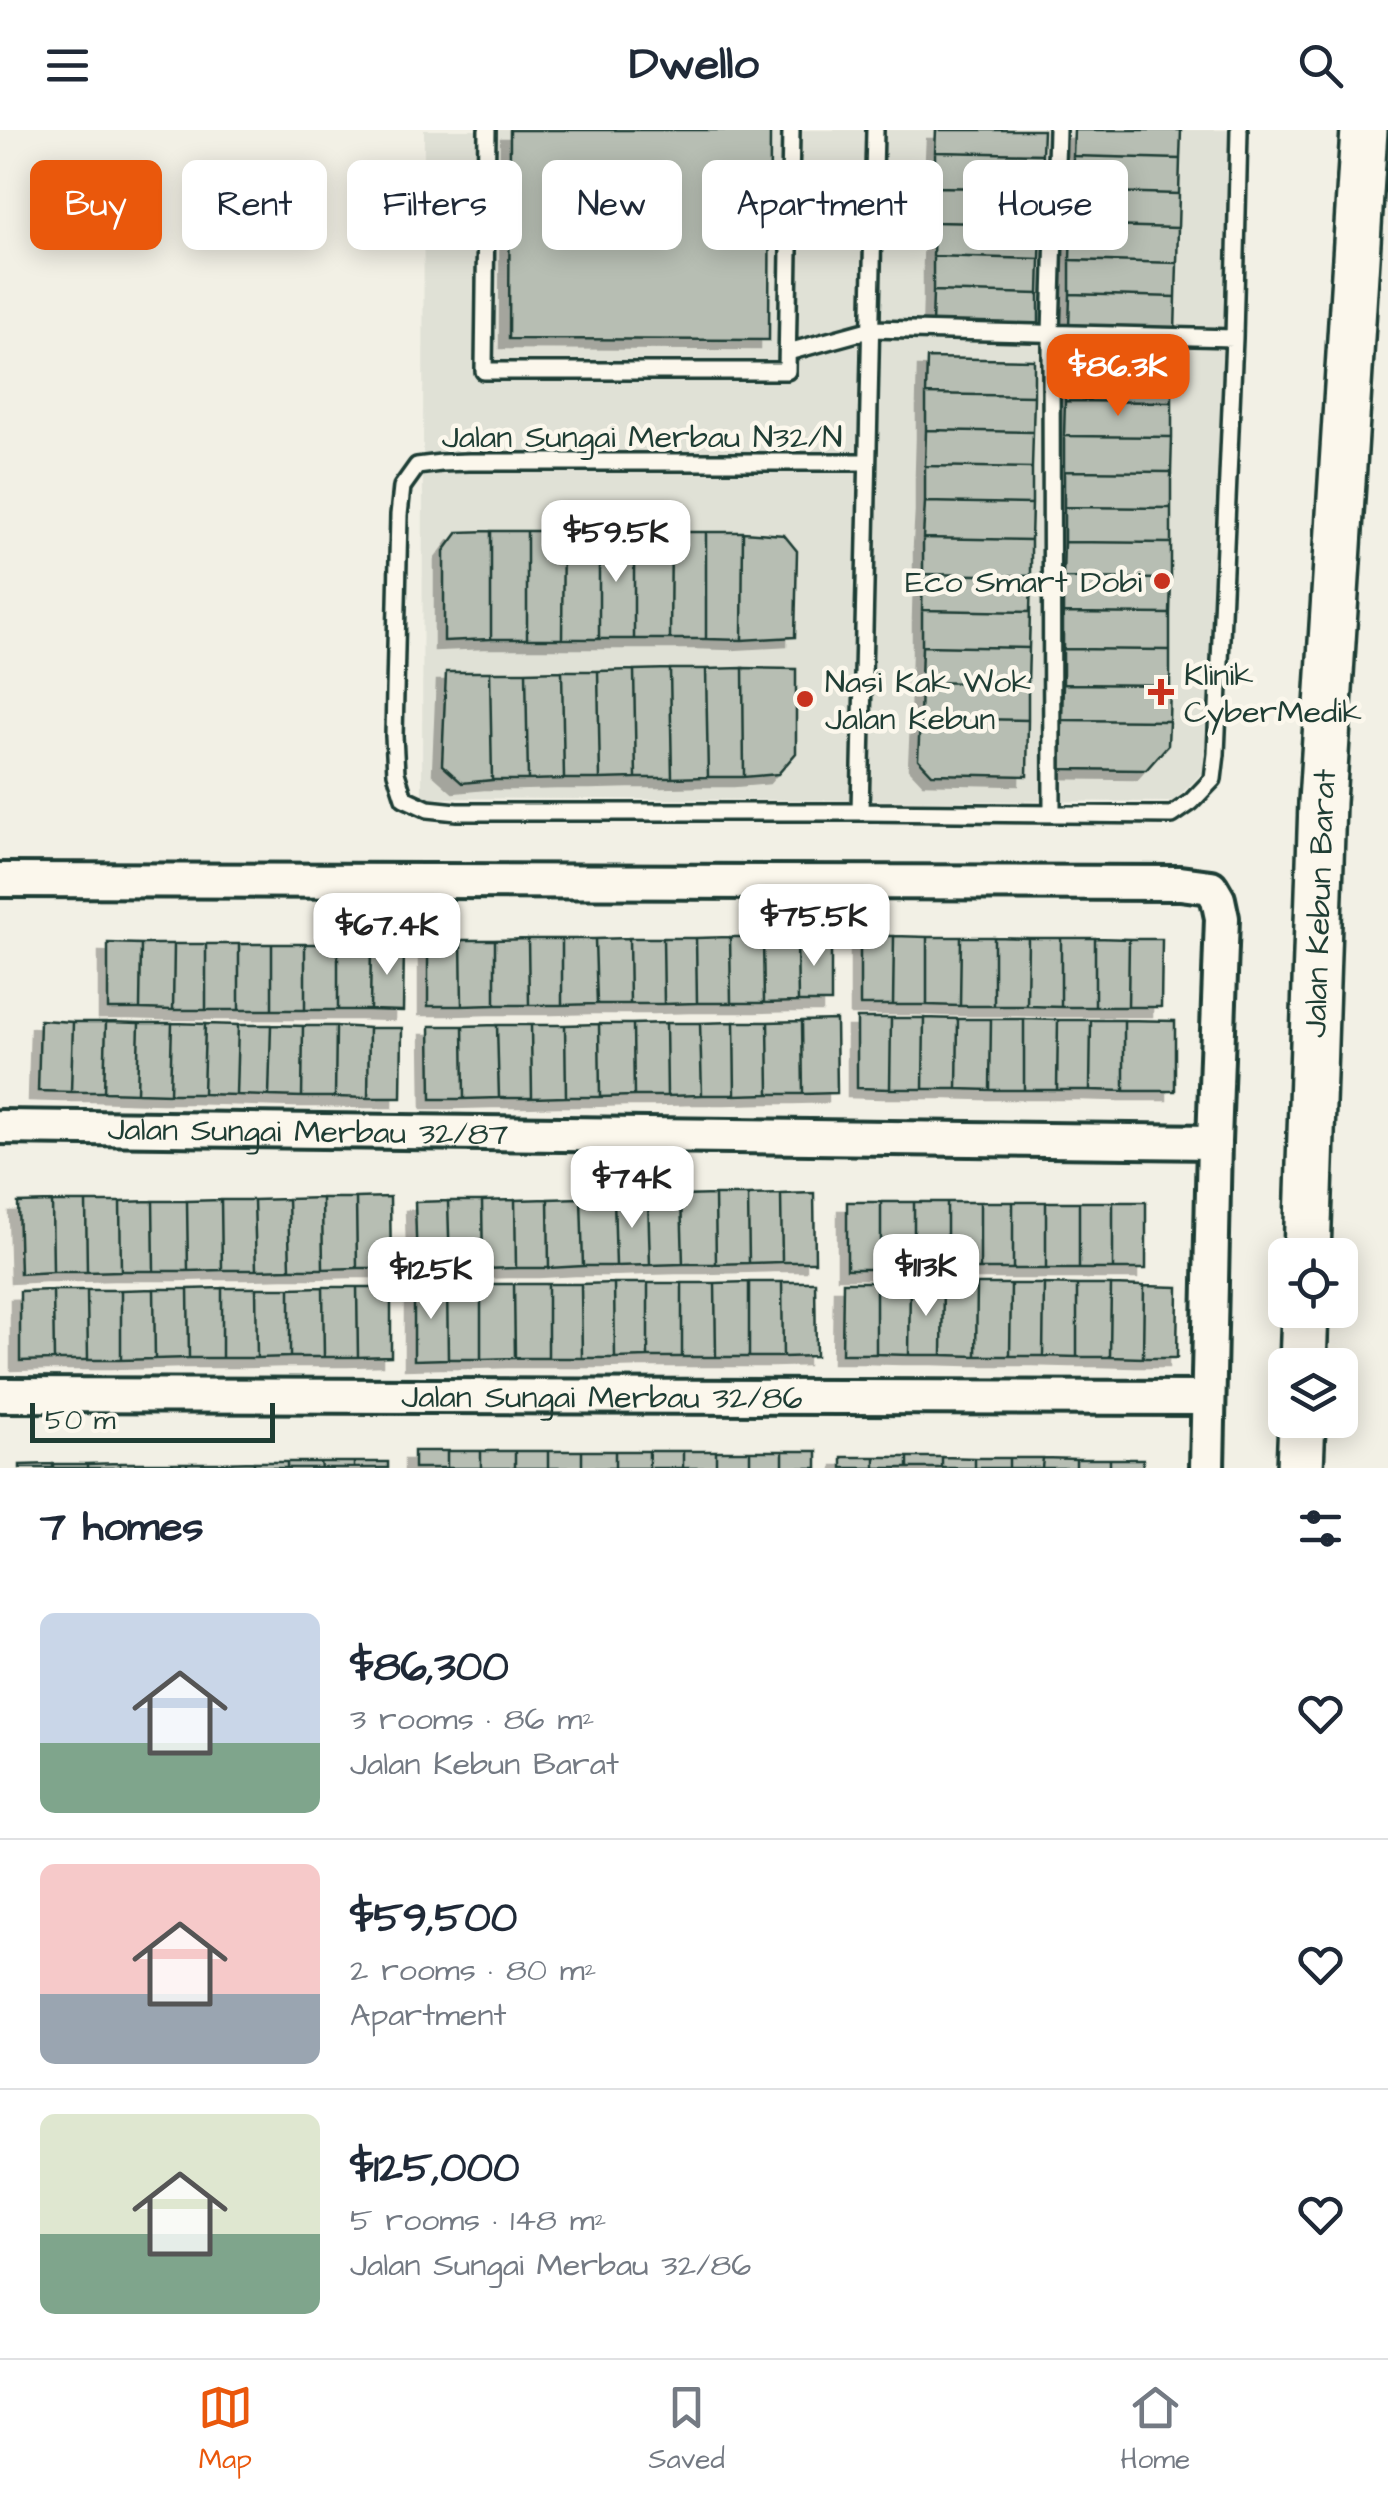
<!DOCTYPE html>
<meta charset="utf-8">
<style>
body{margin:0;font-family:"Architects Daughter",sans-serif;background:#f6f6f7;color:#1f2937;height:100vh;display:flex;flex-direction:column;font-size:38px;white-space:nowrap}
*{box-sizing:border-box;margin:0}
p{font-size:32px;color:#747a83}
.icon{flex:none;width:55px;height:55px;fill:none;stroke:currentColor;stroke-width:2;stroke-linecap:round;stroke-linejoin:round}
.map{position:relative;height:1338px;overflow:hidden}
.panel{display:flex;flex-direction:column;background:#fff;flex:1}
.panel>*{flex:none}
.hud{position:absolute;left:30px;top:30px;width:1330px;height:90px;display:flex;gap:20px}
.buttons{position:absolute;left:1268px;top:1108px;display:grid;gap:20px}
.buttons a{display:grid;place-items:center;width:90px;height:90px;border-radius:15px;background:#fff;box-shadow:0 5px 25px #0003;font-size:50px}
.scale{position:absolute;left:30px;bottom:25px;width:245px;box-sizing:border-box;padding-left:10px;border:5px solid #1f3d34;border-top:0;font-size:28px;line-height:35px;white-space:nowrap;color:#1f3d34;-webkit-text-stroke:8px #fbf7ec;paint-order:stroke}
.price{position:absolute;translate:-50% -85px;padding:0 22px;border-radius:20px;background:#fff;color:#222;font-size:32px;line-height:65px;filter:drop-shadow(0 2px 5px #0008)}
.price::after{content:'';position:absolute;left:50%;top:60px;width:30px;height:22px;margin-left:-15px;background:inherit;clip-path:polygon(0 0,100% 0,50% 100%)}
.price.on{background:#ea580c;color:#fff}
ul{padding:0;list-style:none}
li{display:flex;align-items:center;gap:30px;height:250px;padding:0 40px}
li+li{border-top:2px solid #e0e1e3}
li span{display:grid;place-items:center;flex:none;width:280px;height:200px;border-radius:15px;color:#555}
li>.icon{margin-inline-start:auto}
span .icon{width:120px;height:120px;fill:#fffc;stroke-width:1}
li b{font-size:42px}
h2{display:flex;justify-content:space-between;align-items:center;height:120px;padding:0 40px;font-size:42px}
.chip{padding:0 35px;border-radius:15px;background:#fff;box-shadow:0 5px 25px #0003;font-size:35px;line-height:90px}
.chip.on{background:#ea580c;color:#fff}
header{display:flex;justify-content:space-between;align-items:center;height:130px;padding:0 40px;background:#fff;font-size:45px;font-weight:800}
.dock{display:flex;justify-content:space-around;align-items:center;height:140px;border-top:2px solid #e0e1e3;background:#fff;font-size:28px;color:#747a83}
.dock a{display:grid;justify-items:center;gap:5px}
.dock .on{color:#ea580c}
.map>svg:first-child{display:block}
.built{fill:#e0e1d6}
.building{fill:#b7beb3;stroke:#1f3d34;stroke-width:2.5;filter:url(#shadow)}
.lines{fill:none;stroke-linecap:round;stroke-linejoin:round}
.lane-casing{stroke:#1f3d34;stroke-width:22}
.street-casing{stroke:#1f3d34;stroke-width:40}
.secondary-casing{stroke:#1f3d34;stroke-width:52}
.lane{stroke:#fbf7ec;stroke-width:15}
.street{stroke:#fbf7ec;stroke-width:32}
.secondary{stroke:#fbf7ec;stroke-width:45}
.poi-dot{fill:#c8321e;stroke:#fbf7ec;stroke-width:4}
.labels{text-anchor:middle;stroke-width:9;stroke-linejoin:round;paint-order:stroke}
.street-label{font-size:32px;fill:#1f3d34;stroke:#fbf7ec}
.poi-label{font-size:32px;fill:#1f3d34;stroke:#fbf7ec;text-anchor:start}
</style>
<header><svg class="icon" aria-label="menu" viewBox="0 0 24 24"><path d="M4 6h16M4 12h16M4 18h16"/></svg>Dwello<svg class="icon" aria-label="search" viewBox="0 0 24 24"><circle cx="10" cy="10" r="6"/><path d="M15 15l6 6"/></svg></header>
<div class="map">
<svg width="1388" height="1338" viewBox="0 0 1388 1338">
<defs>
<filter id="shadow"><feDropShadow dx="-9" dy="9" stdDeviation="0" flood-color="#0004"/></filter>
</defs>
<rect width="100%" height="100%" fill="#f2f0e5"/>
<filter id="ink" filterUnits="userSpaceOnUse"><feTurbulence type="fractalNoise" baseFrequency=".01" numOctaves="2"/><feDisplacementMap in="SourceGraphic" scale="20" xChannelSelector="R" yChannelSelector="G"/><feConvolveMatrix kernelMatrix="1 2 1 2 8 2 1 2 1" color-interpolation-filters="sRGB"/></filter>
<g filter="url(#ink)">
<path class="built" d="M424,0H1229L1225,200L1205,640L1173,672L422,668Z"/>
<path class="building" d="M510,0H770L769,210L509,209Z
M936,0H1043L1042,24L935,22Z
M1074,0H1181L1180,29L1073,26Z
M935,22L1042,24L1041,59L935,57Z
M1073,26L1180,29L1179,64L1072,61Z
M935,57L1041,59V94L934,92Z
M1072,61L1179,64L1178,98L1071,95Z
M934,92L1041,94L1040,129L933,126Z
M1071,95L1178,98L1177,133L1070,130Z
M933,126L1040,129L1039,164L933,161Z
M1070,130L1177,133L1176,167L1070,164Z
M933,161L1039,164V199L932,196Z
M1070,164L1176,167L1175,202L1069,199Z
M927,228L1034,230V266L926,264Z
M1065,235L1172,236V272L1065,271Z
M926,264L1034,266L1033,302L926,300Z
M1065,271L1172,272V307L1064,306Z
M926,300L1033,302L1032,338L925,336Z
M1064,306L1172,307L1171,342L1064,341Z
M925,336L1032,338V374L925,372Z
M1064,341L1171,342V378L1064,377Z
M925,372L1032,374L1031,410L923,408Z
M1064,377L1171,378V413L1064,412Z
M491,401V509L444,511V421L458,402Z
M491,401H527V509H491Z
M527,401H563L562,509H527Z
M563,401H599V509H562Z
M599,401L634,402V509H599Z
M634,402H671L670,509H634Z
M671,402H706V509H670Z
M706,402H743L742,510L706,509Z
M743,402L784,405L797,421L795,507L742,510Z
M923,408L1031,410V446L923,444Z
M1064,412L1171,413V449L1063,448Z
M923,444L1031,446L1030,482L922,480Z
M1063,448L1171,449L1170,484L1063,483Z
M922,480L1030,482L1029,518L922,516Z
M1063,483L1170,484V520L1063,519Z
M922,516L1029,518L1028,554L921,552Z
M1063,519L1170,520V555L1063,554Z
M743,538L796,539V623L778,644L744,647Z
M743,538L744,647H708L706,539Z
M670,539H706L708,647L672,648Z
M670,539L672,648H636L634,540Z
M634,540L636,648L600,649L598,541Z
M562,541H598L600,649H564Z
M562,541L564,649L528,650L526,542Z
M446,542H490L492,650L462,653L442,635Z
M490,542H526L528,650H492Z
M921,552L1028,554V590L920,588Z
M1063,554L1170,555L1169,591L1062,590Z
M920,588L1028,590L1027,646L932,644L918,629Z
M1062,590L1169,591L1168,615L1146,640L1061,639Z
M831,806V872H798L797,807Z
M860,806H894L893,875H860Z
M894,806L927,807V875H893Z
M730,807L731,873H697L696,808Z
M730,807H763L764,873H731Z
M763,807H797L798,872L764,873Z
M927,807H961L960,876L927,875Z
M961,807H994V876H960Z
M994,807L1028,808L1027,876H994Z
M629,808L630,874H597L595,809Z
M629,808H663L664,874H630Z
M663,808H696L697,873L664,874Z
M1028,808H1061V877L1027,876Z
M1061,808H1095V877H1061Z
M1095,808L1129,809L1128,877H1095Z
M528,809L529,875H495V810Z
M528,809H562V875H529Z
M562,809H595L597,874L562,875Z
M1129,809H1162L1161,877H1128Z
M428,810H461L462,876H428Z
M461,810H495V875L462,876Z
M108,813L141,814L140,879H108Z
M141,814H174L173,880L140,879Z
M174,814H206V880H173Z
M206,814H239V880H206Z
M239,814H272V880H239Z
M272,814H305V880H272Z
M305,814H338V880H305Z
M338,814L371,815L370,880H338Z
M371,815H404L403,881L370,880Z
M857,888H891L890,959L857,958Z
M891,888H924L923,959H890Z
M924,888L958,889L957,959H923Z
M958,889H991L990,960L957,959Z
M991,889H1024V960H990Z
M1024,889L1058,890L1057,960H1024Z
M40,890L73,892L71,962L38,961Z
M836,890L837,963L803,964L802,891Z
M1058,890H1091L1090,960H1057Z
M1091,890H1124V961L1090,960Z
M1124,890L1175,891V961H1124Z
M802,891L803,964H769L768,892Z
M73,892H106L104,962H71Z
M106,892L139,893L137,963L104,962Z
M734,892H768L769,964L735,965Z
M734,892L735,965H702L700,893Z
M139,893H172L170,964L137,963Z
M172,893L205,894L203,964H170Z
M666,893H700L702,965L667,966Z
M666,893L667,966H634L633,894Z
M205,894L238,895L236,965L203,964Z
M599,894H633L634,966L600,967Z
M599,894L600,967H566L565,895Z
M238,895H271L269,966L236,965Z
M271,895L303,896L302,967L269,966Z
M497,895H531L532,968H499Z
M497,895L499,968L464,969L463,896Z
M531,895H565L566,967L532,968Z
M303,896H336L335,967H302Z
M336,896L369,898L368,968L335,967Z
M430,896H463L464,969H431Z
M369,898H402L401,968H368Z
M814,1063L815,1132H782L781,1064Z
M781,1064L782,1132L749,1133L748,1065Z
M715,1065L716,1134H683L681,1066Z
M715,1065H748L749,1133L716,1134Z
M681,1066L683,1134L650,1135L648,1067Z
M390,1067L391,1138H357L356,1068Z
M614,1067L616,1136H583L581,1068Z
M614,1067H648L650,1135L616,1136Z
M322,1068L323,1139H290L288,1069Z
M322,1068H356L357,1138L323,1139Z
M581,1068L583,1136L549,1138L548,1069Z
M288,1069L290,1139L256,1140L254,1070Z
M548,1069L549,1138H516L515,1070Z
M221,1070L222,1140L188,1141L187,1071Z
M221,1070H254L256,1140H222Z
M515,1070L516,1138L483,1139L482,1071Z
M153,1071L154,1141H121L120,1072Z
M153,1071H187L188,1141H154Z
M448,1071L450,1140H417L415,1072Z
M448,1071H482L483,1139L450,1140Z
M52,1072L53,1142L20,1144L18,1073Z
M52,1072H86L87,1142H53Z
M86,1072H120L121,1141L87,1142Z
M847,1072H881V1139H847Z
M881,1072H914V1139H881Z
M914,1072H947V1139H914Z
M947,1072H980V1139H947Z
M980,1072H1013V1139H980Z
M1013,1072H1046V1139H1013Z
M1046,1072H1079V1139H1046Z
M1079,1072H1113V1139H1079Z
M1113,1072H1146V1139H1113Z
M749,1152H782L783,1227H749Z
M749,1152V1227H716L715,1153Z
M782,1152H815L816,1226L783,1227Z
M843,1152H876V1224H842Z
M876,1152L910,1153L909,1225L876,1224Z
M614,1153H648V1227L615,1228Z
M614,1153L615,1228H582L581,1154Z
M648,1153H682V1227H648Z
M682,1153H715L716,1227H682Z
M910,1153H943L942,1225H909Z
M943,1153L977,1154L976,1226L942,1225Z
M447,1154H481V1229H448Z
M447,1154L448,1229L414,1230V1155Z
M481,1154H514L515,1228L481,1229Z
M514,1154H548V1228H515Z
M548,1154H581L582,1228H548Z
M977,1154H1011L1010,1226H976Z
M1011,1154H1044L1043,1226H1010Z
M1044,1154L1077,1155V1227L1043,1226Z
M1077,1155H1111L1110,1227H1077Z
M1111,1155L1144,1156L1143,1228L1110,1227Z
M1144,1156L1178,1157L1177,1228H1143Z
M323,1157H357L358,1227H324Z
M323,1157L324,1227H290V1158Z
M357,1157H391V1226L358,1227Z
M222,1158H256L257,1228H222Z
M222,1158V1228H189L188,1159Z
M256,1158H290V1227L257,1228Z
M154,1159H188L189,1228L155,1229Z
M154,1159L155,1229L121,1230V1160Z
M53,1160H87L88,1230H54Z
M53,1160L54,1230L20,1231V1161Z
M87,1160H121V1230H88Z
M414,1321H447V1338H414Z
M447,1321H481V1338H447Z
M481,1321H515V1338H481Z
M515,1321H548V1338H515Z
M548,1321H582V1338H548Z
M582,1321H615V1338H582Z
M615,1321H649V1338H615Z
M649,1321H683V1338H649Z
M683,1321H716V1338H683Z
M716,1321H750V1338H716Z
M750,1321H783V1338H750Z
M783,1321H817V1338H783Z
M842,1327H875V1338H842Z
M875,1327H908V1338H875Z
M908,1327H942V1338H908Z
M942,1327L975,1328V1338H942Z
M975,1328H1009V1338H975Z
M1009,1328H1043L1042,1338H1009Z
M1043,1328L1076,1329V1338H1042Z
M1076,1329H1110V1338H1076Z
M1110,1329H1143V1338H1110Z
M254,1332H287V1338H254Z
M254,1332V1338H220V1333Z
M287,1332H320L321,1338H287Z
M320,1332H354V1338H321Z
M354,1332H388V1338H354Z
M120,1333H153V1338H120Z
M120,1333V1338H87V1334Z
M153,1333H187V1338H153Z
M187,1333H220V1338H187Z
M53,1334H87V1338H53Z
M53,1334V1338H20V1335Z"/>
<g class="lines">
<defs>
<path id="lane" d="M487,0L484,241H787L791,0
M788,222L872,199L1234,208
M867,332H469L441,333L417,336L402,357L399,385L394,606L396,643L404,668L428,679L457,682H860L1172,685L1191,672L1213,649L1216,624L1234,208L1239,0
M860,682L875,0
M1052,684L1051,203L1057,0"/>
<g id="street">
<path d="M0,750L1180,753L1211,757L1218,769L1222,788L1214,1012L1207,1338"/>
<path id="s1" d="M0,997L1214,1012"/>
<path id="s2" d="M0,1265L1207,1268"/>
</g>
<g id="secondary">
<path id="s3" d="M1307,1125L1322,672L1364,0"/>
<path d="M1303,1235L1305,1180"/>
<path d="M1300,1338L1302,1290"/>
</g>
</defs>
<use href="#lane" class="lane-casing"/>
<use href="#street" class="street-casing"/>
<use href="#secondary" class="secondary-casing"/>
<use href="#lane" class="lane"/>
<use href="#street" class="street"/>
<use href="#secondary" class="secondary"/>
</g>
</g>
<g class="poi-dot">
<circle cx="1162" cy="451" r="10"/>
<path d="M1156 547h10v10h10v10h-10v10h-10v-10h-10v-10h10z"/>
<circle cx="805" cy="569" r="10"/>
</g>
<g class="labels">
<g class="street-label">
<text x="642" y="317">Jalan Sungai Merbau N32/N</text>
<text dy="11" stroke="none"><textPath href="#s3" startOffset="352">Jalan Kebun Barat</textPath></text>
<text dy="11" stroke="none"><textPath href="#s1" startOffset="308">Jalan Sungai Merbau 32/87</textPath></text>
<text dy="11" stroke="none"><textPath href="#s2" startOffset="602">Jalan Sungai Merbau 32/86</textPath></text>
</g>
<g class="poi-label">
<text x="1142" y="462" text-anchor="end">Eco Smart Dobi</text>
<text x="1184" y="555">Klinik<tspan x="1184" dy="37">CyberMedik</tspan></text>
<text x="825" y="562">Nasi Kak Wok<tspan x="825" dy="37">Jalan Kebun</tspan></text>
</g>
</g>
</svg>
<div class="buttons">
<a><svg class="icon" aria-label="locate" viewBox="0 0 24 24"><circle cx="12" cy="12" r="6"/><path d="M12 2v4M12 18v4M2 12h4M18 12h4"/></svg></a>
<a><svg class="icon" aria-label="layers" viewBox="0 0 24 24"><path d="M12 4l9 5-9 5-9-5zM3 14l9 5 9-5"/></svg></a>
</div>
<div class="scale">50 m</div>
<b class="price on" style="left:1118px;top:289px">$86.3K</b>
<b class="price" style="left:616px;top:455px">$59.5K</b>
<b class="price" style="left:814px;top:839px">$75.5K</b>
<b class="price" style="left:387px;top:848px">$67.4K</b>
<b class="price" style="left:632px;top:1101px">$74K</b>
<b class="price" style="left:926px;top:1189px">$113K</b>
<b class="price" style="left:431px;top:1192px">$125K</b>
<div class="hud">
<a class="chip on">Buy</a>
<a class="chip">Rent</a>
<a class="chip">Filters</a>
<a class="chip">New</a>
<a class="chip">Apartment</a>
<a class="chip">House</a>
</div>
</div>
<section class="panel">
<h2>7 homes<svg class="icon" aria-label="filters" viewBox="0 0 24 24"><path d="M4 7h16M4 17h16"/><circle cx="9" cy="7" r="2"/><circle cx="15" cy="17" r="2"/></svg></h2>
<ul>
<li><span style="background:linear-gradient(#c9d6e8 65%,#7fa58c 0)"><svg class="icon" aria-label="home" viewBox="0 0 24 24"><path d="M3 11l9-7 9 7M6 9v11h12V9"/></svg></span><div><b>$86,300</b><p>3 rooms · 86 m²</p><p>Jalan Kebun Barat</p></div><svg class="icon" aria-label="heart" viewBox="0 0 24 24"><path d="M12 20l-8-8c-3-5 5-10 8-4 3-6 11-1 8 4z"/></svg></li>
<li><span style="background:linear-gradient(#f6c9c9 65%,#9aa5b1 0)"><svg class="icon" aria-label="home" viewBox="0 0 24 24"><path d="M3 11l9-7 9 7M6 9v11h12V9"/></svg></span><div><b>$59,500</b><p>2 rooms · 80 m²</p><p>Apartment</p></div><svg class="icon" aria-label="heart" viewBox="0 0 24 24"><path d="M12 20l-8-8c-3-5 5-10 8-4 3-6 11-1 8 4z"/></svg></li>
<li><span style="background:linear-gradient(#dfe7d0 60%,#7fa58c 0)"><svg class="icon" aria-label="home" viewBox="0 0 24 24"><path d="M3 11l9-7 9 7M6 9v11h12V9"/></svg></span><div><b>$125,000</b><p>5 rooms · 148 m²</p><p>Jalan Sungai Merbau 32/86</p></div><svg class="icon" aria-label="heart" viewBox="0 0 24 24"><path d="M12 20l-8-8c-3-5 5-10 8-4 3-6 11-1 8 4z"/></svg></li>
</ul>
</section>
<nav class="dock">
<a class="on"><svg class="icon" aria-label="map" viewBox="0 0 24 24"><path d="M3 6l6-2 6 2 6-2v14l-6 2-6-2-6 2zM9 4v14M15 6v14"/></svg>Map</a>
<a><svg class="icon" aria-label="saved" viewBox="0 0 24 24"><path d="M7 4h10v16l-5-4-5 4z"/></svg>Saved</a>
<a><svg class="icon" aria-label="home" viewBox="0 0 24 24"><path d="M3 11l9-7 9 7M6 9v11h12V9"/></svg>Home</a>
</nav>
